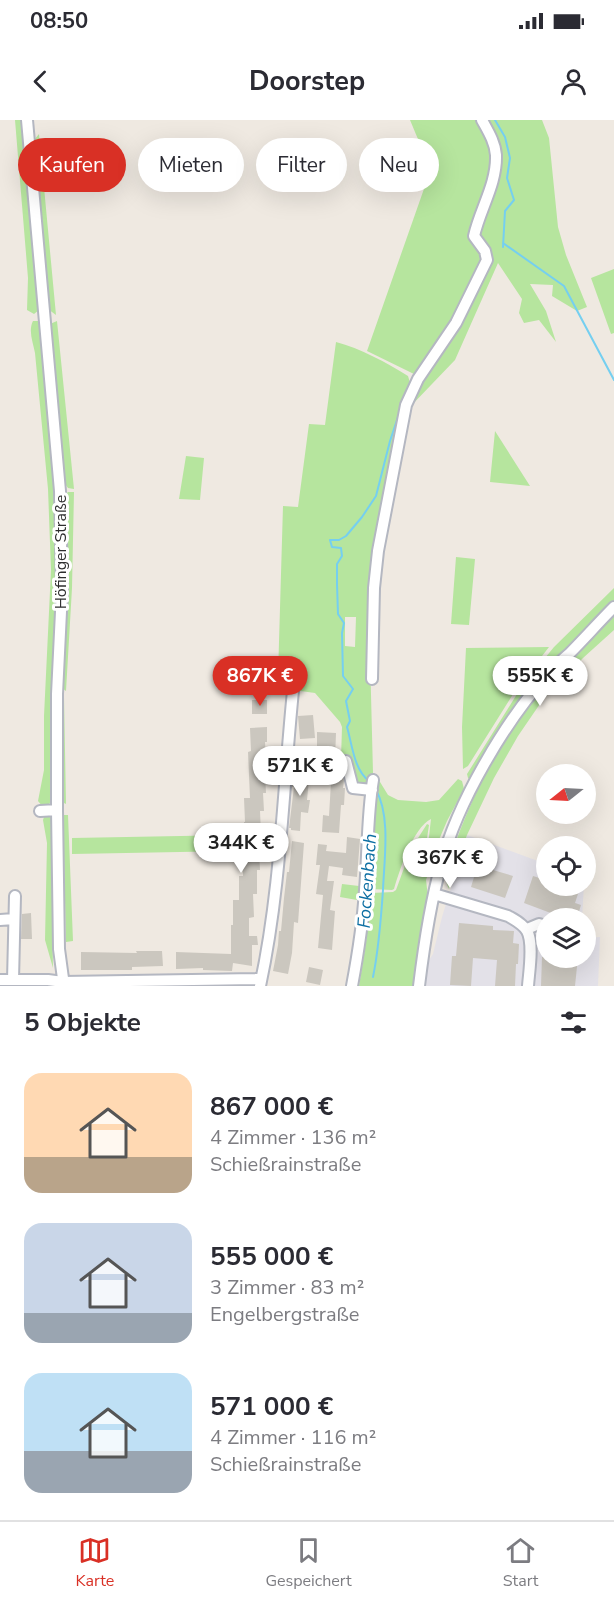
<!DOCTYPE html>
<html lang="de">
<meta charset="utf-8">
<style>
body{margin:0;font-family:"Nunito Sans",sans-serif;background:#f2f2f3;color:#2b2b33;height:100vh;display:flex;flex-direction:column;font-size:22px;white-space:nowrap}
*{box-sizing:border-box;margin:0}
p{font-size:20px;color:#7c7c81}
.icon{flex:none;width:33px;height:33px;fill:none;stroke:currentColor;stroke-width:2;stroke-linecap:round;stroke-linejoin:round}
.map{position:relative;height:866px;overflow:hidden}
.details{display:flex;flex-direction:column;background:#fff;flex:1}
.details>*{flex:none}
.guide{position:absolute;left:18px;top:18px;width:579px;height:54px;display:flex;gap:12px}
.needle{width:39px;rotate:252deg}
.buttons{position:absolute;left:536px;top:644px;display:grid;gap:12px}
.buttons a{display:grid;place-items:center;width:60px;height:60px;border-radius:50%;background:#fff;box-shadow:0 6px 24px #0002;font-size:30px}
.price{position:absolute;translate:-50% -51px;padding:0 14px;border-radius:21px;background:#fff;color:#222;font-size:20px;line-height:39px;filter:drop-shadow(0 2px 3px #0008)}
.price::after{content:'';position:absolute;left:50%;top:36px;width:18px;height:14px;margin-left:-9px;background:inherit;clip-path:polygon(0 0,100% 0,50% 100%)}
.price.selected{background:#d93025;color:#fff}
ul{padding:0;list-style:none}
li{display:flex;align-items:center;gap:18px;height:150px;padding:0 24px}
li span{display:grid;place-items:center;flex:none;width:168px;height:120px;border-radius:18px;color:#555}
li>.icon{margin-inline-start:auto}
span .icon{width:72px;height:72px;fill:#fffc;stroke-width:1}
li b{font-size:26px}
h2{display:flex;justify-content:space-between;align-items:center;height:72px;padding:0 24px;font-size:26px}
.tag{padding:0 21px;border-radius:27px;background:#fff;box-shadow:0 6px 24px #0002;font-size:21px;line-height:54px}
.tag.selected{background:#d93025;color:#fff}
.status{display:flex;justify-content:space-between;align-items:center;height:42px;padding:0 30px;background:#fff;direction:ltr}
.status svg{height:16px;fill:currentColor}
header{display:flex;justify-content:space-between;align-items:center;height:78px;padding:0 24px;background:#fff;font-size:27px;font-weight:700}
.dock{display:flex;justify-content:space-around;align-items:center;height:84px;border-top:2px solid #e1e1e2;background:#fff;font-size:16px;color:#7c7c81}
.dock a{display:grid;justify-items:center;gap:3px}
.dock .selected{color:#d93025}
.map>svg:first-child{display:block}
.industrial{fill:#e3e1e8}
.green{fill:#b6e59e;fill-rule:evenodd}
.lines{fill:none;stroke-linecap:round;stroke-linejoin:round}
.stream{stroke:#75cff0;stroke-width:2}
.building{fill:#cbc7bf}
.minor-casing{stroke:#b4b7c1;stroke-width:14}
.minor{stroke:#fff;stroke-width:10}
.labels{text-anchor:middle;stroke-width:6;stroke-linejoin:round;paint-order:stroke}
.street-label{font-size:16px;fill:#2e2e2e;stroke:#fff}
.water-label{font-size:18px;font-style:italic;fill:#0d6fa3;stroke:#fff}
</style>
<div class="status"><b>08:50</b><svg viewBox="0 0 49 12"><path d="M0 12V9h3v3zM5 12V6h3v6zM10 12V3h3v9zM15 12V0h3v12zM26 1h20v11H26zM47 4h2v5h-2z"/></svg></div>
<header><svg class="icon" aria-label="back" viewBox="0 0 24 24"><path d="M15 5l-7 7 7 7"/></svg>Doorstep<svg class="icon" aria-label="person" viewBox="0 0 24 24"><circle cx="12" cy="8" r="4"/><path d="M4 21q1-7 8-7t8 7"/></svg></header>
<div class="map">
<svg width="614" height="866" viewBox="0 0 614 866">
<rect width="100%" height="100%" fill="#efe9e1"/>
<path class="industrial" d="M467,715L546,744V765H584L582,798H546V837H585V818L600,817L598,866H425L429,840L433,834L442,797Z"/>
<path class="green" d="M15,0H22L39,190L34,194L27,190L28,158Z
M410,0H542L549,18L558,107L566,135L587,187L577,191L552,176L553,165L530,164L546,191L556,222L539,200L524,203L519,193L522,179L498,143L455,240L408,289L453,201L416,255L367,231L425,66V36Z
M39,14L56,195L48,189L34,20Z
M614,149V213L611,214L591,158Z
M33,201H38L41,204L55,368L58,463L51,681L48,686L43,687L38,681L44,650V596L51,450L48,369L35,233C33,222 28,211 33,201Z
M57,201L74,369L68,368L63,361L50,204Z
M336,222C360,228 387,243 408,256L411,266L376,430L370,535L373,653L372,658H367L366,669L354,668L346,639H341L342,607L340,602L315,573L279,568L278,556L283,386L298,387L309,304L325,305ZM345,497H356L355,527L345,526Z
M495,311L530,366L490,362Z
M186,336L204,338L200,380L179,379Z
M68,372H74L72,468L66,571L62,568L64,376Z
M456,437L475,439L469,505L451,504Z
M614,468V481L560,535L470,660L468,658L467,654L522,566L554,527Z
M614,494V510L583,538L544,578L518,616L494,658L467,715L449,769C441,755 452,735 456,721C472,678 496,628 524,591C550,556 583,525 614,494Z
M549,527L515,571L468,646L463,649L462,607L466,528Z
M64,577L66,684L62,682L61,579Z
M377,657L388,675L398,680L426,682L439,680L458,659L462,661L464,669L447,701L432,736L427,734L431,699C413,708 400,749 394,769L392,770L371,769Z
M45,694L51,697L54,760L52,796L53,848L45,820L47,723L43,700Z
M63,695H68L73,821L66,822Z
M427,704L429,705L424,738L429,741L430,748L426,760L428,777L413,866H359L366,822L371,773L393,772L396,770L411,729Z
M235,715L234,731L72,734V718Z
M342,764L359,766L357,780L340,777Z"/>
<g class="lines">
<path class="stream" d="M495,0L505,17L510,38L507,58L514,80L505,91L503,127
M503,123L564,166L614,260
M369,661C354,650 352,624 347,607L350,601L346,581L353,569L343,556L342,513L344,503L338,494L337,464V444L342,436L341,428L332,427L330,420H339L346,416L362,397L376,376L390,321L398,297
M373,857C379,828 381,799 383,770C384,741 391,696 376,670"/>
</g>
<path class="building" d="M252,580H267V594H252Z
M313,595L315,618L300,619L298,596Z
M267,607V622H265L266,641H259V655H265L266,673H263L264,691H260L261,714H254V731H259L260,750H257V774H253L254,797L249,798V816H257L258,825H252V846L233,843L232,851L203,850V848L176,849V832L231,834V805H233V780H239V756H243L242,732H245L244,702H245L244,678H250L248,632L251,631L250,608Z
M317,612L336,613L335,640H339L344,661L343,668H345L344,685H341L339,713L322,712L323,695L329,696L331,662H327L328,634H317Z
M294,647L310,649L307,680H310L308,693L301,692L300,711L291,710V708H289L294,667H292Z
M347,717L360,719L357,757L342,755L343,748L329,746L327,761H334L330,790L335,791L332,830L318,828L323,775L316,774L320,745H316L318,724L327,725L326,731L346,733Z
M292,721L304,723L298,803L294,802L292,833L288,854L273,851L278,825L279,811H281L284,778L287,752H289Z
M486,743L495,745L493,750L513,756L505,778L471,767L478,744L485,747Z
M533,756L546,760V765H581L575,783L581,785L577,798H564L524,783Z
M31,793L32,819H21L22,794Z
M459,803L493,806V810L514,811L513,823L519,824L518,844H516L515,866H495L497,840L473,838L471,866L450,865L452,836H456Z
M136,831H162L163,846L132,847V850H81V832L137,833Z
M542,837H578L575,866H541Z
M309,847L323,850L320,865L306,862Z"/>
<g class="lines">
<defs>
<path id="minor" d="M27,0L60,371L62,471L57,574V690L59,829L64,866
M372,559L374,468L378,431L406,285L418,259L456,203L487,140L485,131L474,116C480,89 497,64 496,35C495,22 488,11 482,0
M346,641L353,668L372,670
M40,691L57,690
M434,774L508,796C515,800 523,804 527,811C534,823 529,852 528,866
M0,800L14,799
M527,809L539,804L546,806
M0,860H48L63,862L261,859
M13,860L15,776
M260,866C281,769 283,669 293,571
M352,866C358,834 363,802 365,770C368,734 367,696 373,660
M419,866C424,825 430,784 441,745C457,683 506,599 550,552C556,545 563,539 570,533C585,518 599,502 614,487"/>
</defs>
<use href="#minor" class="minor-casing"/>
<use href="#minor" class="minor"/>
</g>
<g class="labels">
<g class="street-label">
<text transform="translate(60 432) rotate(-90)" y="6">Höfinger Straße</text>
</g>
<g class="water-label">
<text transform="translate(367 761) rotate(-86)" y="6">Fockenbach</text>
</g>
</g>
</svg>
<div class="buttons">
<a><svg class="needle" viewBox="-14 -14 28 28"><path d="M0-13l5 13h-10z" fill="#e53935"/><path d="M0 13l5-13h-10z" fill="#7c7c81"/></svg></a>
<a><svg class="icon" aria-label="locate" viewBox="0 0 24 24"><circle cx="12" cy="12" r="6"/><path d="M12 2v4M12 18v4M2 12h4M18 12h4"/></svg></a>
<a><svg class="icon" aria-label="layers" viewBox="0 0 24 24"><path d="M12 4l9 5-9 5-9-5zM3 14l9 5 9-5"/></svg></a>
</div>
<b class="price selected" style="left:260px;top:587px">867K €</b>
<b class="price" style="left:540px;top:587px">555K €</b>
<b class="price" style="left:300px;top:677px">571K €</b>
<b class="price" style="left:241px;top:754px">344K €</b>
<b class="price" style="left:450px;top:769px">367K €</b>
<div class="guide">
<a class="tag selected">Kaufen</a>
<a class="tag">Mieten</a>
<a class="tag">Filter</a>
<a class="tag">Neu</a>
</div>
</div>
<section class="details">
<h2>5 Objekte<svg class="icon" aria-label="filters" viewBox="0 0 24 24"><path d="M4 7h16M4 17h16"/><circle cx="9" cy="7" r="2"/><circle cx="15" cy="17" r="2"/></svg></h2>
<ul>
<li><span style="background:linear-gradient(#ffd9b3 70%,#b9a48a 0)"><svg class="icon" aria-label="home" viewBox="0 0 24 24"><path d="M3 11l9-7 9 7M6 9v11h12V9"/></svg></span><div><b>867 000 €</b><p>4 Zimmer · 136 m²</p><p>Schießrainstraße</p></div></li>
<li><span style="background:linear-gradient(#c9d6e8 75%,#9aa5b1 0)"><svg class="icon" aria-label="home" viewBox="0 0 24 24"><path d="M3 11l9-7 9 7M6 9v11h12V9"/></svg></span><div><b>555 000 €</b><p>3 Zimmer · 83 m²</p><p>Engelbergstraße</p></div></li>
<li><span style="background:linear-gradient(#bfe0f5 65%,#9aa5b1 0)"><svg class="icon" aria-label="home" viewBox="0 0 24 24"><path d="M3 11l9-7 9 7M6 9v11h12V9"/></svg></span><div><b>571 000 €</b><p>4 Zimmer · 116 m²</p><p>Schießrainstraße</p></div></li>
</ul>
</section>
<nav class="dock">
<a class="selected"><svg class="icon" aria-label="map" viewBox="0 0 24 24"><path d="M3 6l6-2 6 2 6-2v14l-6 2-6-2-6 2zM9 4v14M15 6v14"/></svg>Karte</a>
<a><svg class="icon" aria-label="saved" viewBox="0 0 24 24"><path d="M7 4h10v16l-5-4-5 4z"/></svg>Gespeichert</a>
<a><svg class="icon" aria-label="home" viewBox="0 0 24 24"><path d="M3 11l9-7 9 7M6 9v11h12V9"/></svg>Start</a>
</nav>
